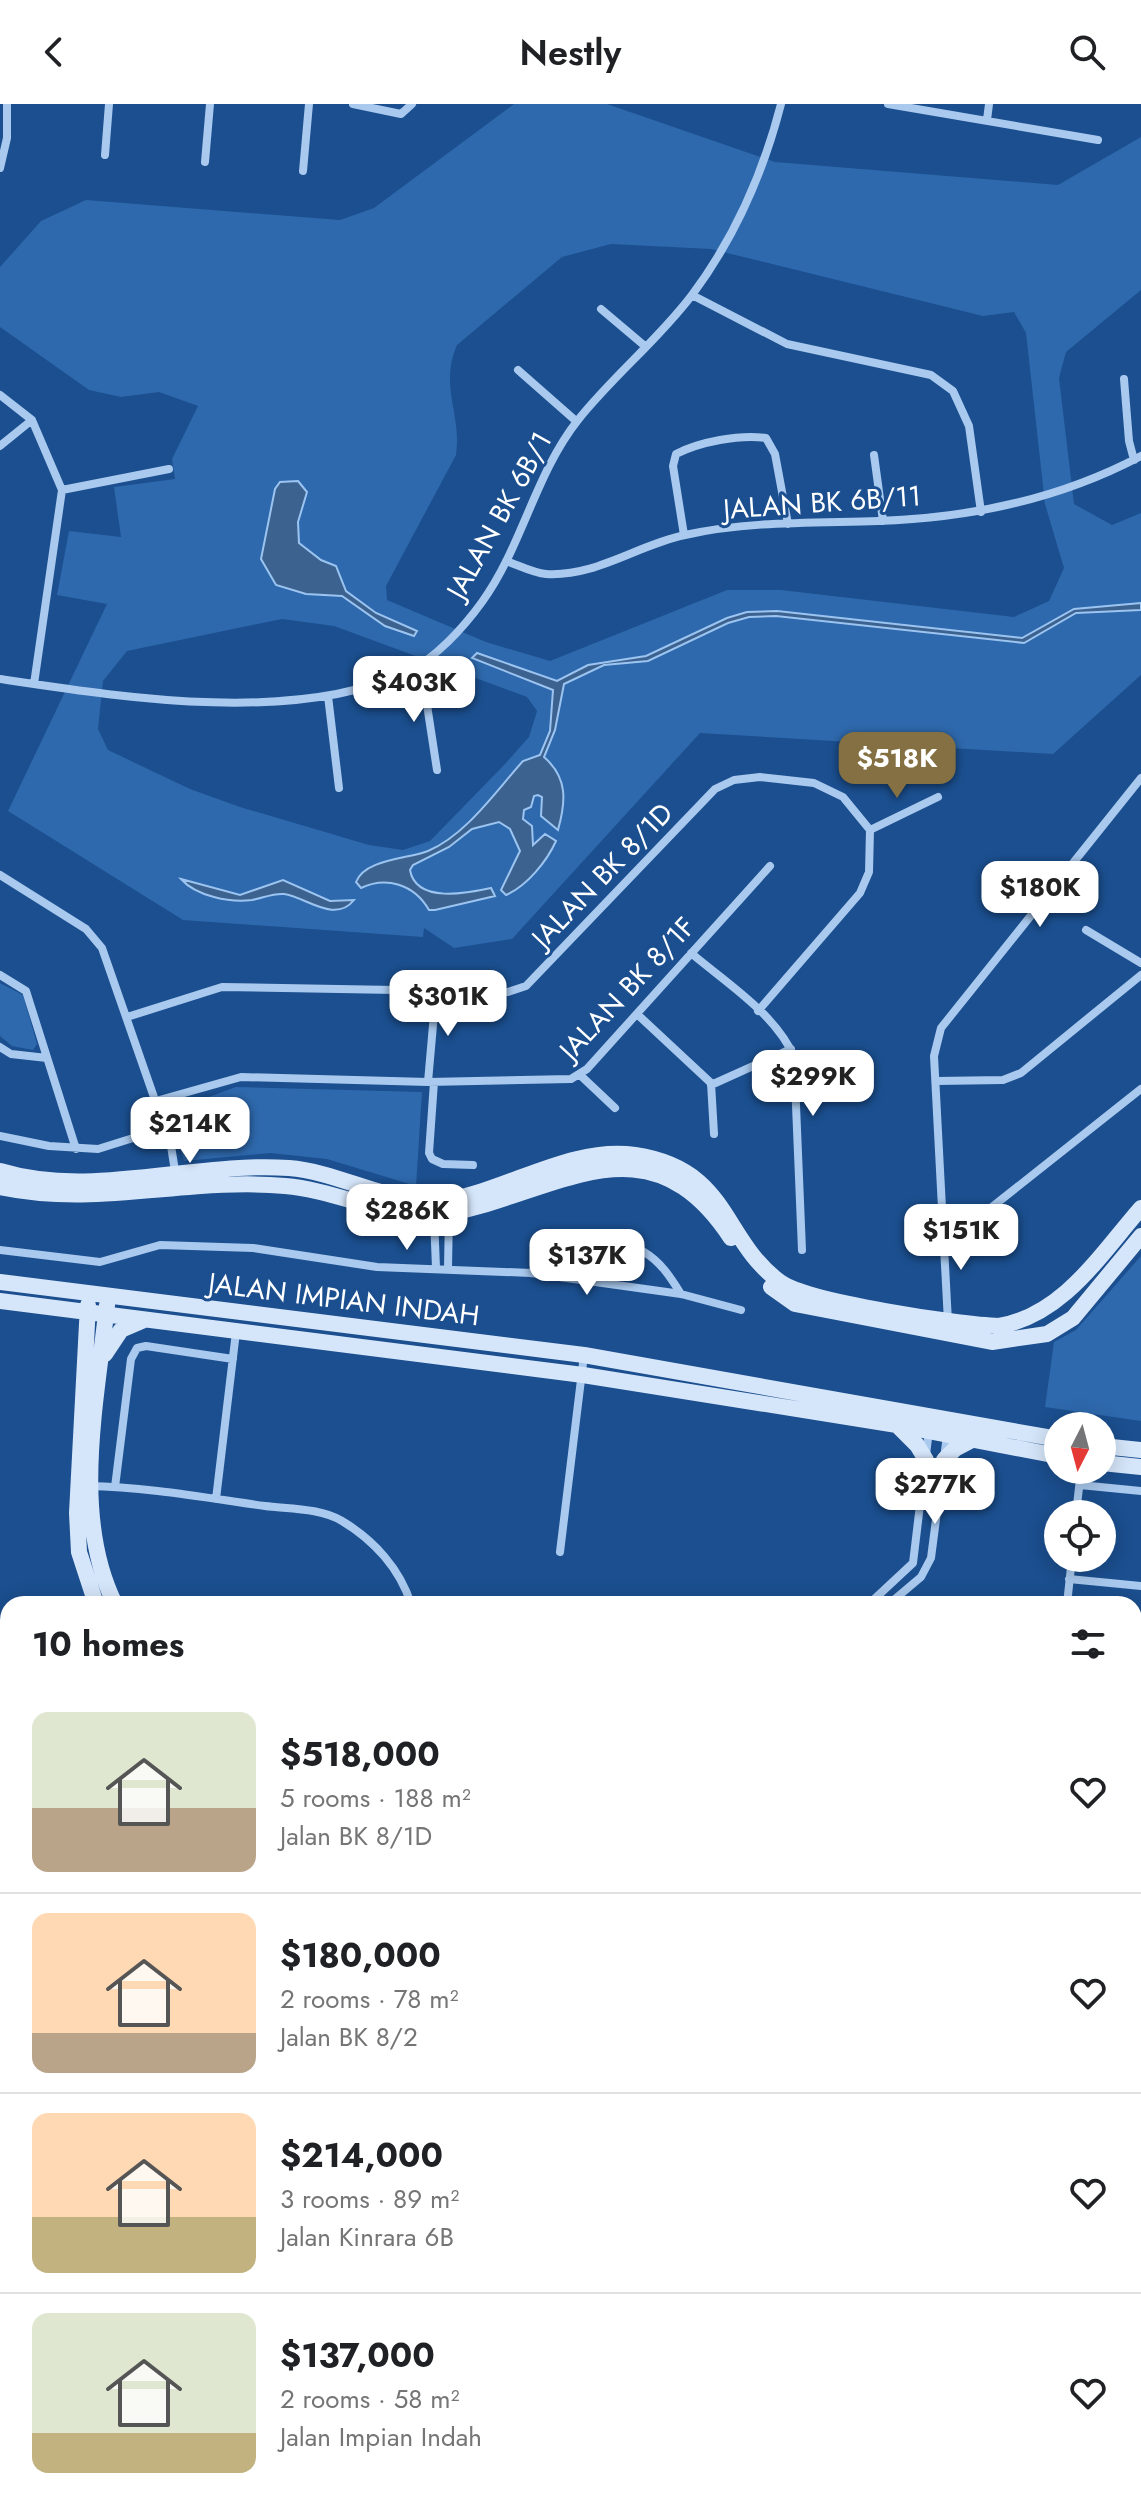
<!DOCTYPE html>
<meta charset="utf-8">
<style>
body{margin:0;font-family:Jost,sans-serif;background:#f2f2f2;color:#202124;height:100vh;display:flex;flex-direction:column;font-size:30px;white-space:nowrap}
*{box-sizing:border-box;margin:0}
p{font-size:26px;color:#757577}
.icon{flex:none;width:44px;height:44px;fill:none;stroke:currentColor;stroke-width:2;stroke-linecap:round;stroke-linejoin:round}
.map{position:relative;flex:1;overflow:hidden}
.details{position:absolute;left:0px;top:1492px;width:1142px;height:914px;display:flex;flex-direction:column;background:#fff;border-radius:24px 24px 0 0;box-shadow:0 4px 20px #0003}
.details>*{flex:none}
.needle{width:52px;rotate:186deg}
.tools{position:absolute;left:1044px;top:1308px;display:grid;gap:16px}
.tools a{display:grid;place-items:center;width:72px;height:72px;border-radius:50%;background:#fff;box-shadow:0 4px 20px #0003;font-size:40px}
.price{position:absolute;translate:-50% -68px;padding:0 18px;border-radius:16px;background:#fff;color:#222;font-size:26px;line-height:52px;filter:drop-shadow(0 2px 4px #0008)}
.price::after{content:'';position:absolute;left:50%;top:48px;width:24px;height:18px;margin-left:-12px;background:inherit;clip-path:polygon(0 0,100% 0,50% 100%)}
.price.selected{background:#847042;color:#fff}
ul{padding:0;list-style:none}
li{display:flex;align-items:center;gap:24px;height:200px;padding:0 32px}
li+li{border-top:2px solid #e0e0e0}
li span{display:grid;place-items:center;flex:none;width:224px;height:160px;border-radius:16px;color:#555}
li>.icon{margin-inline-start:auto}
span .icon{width:96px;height:96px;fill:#fffc;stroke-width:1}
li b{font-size:34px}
h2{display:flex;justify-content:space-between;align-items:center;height:96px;padding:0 32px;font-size:34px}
header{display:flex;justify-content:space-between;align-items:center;height:104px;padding:0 32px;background:#fff;font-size:36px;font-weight:600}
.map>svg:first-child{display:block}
.green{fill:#2e69ad;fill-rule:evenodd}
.water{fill:#3c6290;stroke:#9cc4f0;stroke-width:2}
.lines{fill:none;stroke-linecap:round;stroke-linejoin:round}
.street{stroke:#a9c9ee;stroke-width:8}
.secondary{stroke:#d6e6fa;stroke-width:16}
.highway{stroke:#fff;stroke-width:20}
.labels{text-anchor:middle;stroke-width:6;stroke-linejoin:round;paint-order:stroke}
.street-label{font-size:28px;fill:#fff;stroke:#1b4f8f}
</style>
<header><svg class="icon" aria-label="back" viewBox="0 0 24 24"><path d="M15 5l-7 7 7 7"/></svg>Nestly<svg class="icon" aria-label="search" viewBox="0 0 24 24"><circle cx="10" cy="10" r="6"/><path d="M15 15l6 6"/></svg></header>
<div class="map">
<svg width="1141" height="2405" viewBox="0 0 1141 2405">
<rect width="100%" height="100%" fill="#1b4f8f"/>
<path class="green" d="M514,0H607L775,58L1058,81L1141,33V186L1066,248L1059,274L1074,400L1112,421L1141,409V571L1053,650L700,629L512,835L454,844L424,824L423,833L183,816L8,707L107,500L57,491L69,427L121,433L114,383L175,375L172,355L198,302L159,288L121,293L89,286L0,223V163L41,117L86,96L340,116L374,104ZM611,140L711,145L983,212L1014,208L1026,229L1045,400L1064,464L1049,497L1014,513L781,486H727L550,557L486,538L387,496L386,482L456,351C462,310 439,283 457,241L562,153ZM282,515L334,522L527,593L537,607L529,633L504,661L430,737L403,746L369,741L240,703L190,685L108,646L98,625L103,577L127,547Z
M0,879L23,891L37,940L33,946L12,942L0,932Z
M236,983L422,988L416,1082L327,1055L270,1049L184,1057L168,1008Z
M1141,1152V1317L1045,1303L1054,1238L1076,1226Z
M1134,1877H1141V2058L1134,2057Z"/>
<path class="water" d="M298,377L307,388L298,418L299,439L321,456L336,462L346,487L376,509L417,527L414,532L385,522L342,492L306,490L276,481L261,455L275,385L280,378Z
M1141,499V506L1076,509L1024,539L776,512L749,513L728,519L648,557L604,561L564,580L555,626L544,653C568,674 566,697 558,726L541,712L542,693L538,691L534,692L531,703L524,706L523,715L532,722L533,741L545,730L556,737C547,757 527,782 506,791L501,786L520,747L510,725L499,718L472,725L449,743L413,761L410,766C416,800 468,789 491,784L495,792L435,806H429C414,780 386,772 361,784L356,778C365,755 408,755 428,747C466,731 496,687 523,657L540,651L550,627L553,586L472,554L477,549L557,577L588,561L646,552L727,514L747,508L777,507L1022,534L1074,505Z
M181,775L240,791L283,776L330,797L354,796C335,820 306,793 284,790C273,789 263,794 252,796C230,799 196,792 181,775Z"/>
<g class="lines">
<path class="street" d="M353,0L401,10L412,0
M888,0L1098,36
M987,16L989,0
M105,51L109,0
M205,58L210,0
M0,64L7,34V0
M303,67L309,0
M692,191L787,240L931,271L953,287L969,322L981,408
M601,205L646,243
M518,266L576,317
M1124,275L1129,337L1134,356
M0,291L32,316L62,386L34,580
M0,342L32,316
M874,351L883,417
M62,386L169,365
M684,431L673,362L676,350C699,338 740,330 766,334L775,350L788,420
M506,457C518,461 533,469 546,470C596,473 637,441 685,431C747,417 815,419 878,417C969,414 1060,395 1141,352
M408,568L427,601L437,666
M0,575C121,593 293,621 407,568C435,555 464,523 482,498C522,443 535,370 578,316C613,272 658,236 692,191C736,132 763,70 781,0
M328,592L339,684
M870,726L938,693
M0,771L86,825L102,844L171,1042L176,1073
M1086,826L1141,859
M691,849C725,878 776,910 794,953L802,1146
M0,871L26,887L76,1045
M637,910L711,979L714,1030
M127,913L222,883L508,888L526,882L715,685L734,676L760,673L814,679L843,693L870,726L869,768L860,789L758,907
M0,943L11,950L47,954
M579,970L615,1004
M936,977L1003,976L1021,969L1141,871
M428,978L436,887
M434,978L429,1049L432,1055L443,1060L473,1061
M711,981L791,945
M156,997L241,973L428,978L571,975L587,965L770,762
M0,1032L49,1042L98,1045L165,1024
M434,1113L436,1164
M944,1141L1141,985
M0,1146L100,1158L160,1141L253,1144L377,1163L531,1169L681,1190L741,1206
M448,1164L449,1109
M531,1169C537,1162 544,1151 552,1147C576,1135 621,1133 644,1148C661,1158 671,1174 681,1190
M948,1218L934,952L941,924L1141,674
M1080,1381L1141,1387
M88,1382C147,1383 207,1394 265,1402C289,1405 321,1404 342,1417C374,1436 400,1465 411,1500
M115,1383L131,1255L137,1244L146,1242L233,1255
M216,1395L236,1228
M1076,1410L1081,1366
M560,1448L584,1251
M1069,1475L1141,1482
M869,1500L913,1459L929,1326
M889,1500L921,1473L931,1454L947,1331
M1067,1500L1072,1454
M1134,1574L1141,1575
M1134,1668L1141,1669
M0,1889L8,1883
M0,1981L8,1975
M1134,2067L1141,2068
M0,2091L8,2085
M1134,2138L1141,2143
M0,2187H8
M0,2234L8,2228
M1134,2242L1141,2244
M0,2254L8,2248
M0,2281L8,2292
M0,2301L8,2312
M1134,2308H1141
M71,2398L76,2405
M86,2398L92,2405
M112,2398L117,2405
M237,2398L240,2405
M659,2398L668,2405
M795,2398L803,2405
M346,2402L357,2405
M546,2405V2398
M756,2405L763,2398
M1047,2405L1048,2398"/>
<path class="secondary" d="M0,1067C92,1095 195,1057 289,1064C342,1068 398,1105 448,1096C510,1085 571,1042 635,1051C730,1065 721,1135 780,1178C808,1198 960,1221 999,1222C1063,1211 1100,1151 1141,1104
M0,1083C99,1104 188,1073 285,1082C335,1086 385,1113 434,1112C549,1096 645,1003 731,1134
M0,1178L584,1251L1058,1335
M771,1183L795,1200L992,1238L1047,1230L1073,1214L1141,1132
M0,1197L583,1271L897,1321L1058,1352
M88,1201L77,1409L79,1448L96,1500
M107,1201C97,1295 71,1412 115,1500
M105,1250L121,1226L142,1217
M897,1321L917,1341L926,1356
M1102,1342L1141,1346
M944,1356L955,1345L972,1336
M1102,1359L1141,1363
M0,1702L8,1696
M1134,2267H1141
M1134,2285L1141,2286
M841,2398L846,2405
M859,2398L866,2405"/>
<path class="highway" d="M0,1680L8,1677"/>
</g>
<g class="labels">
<g class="street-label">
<text transform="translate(822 398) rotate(-4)" y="10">JALAN BK 6B/11</text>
<text transform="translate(499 411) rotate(-61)" y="10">JALAN BK 6B/1</text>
<text transform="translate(602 771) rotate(-46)" y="10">JALAN BK 8/1D</text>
<text transform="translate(627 884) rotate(-47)" y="10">JALAN BK 8/1F</text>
<text transform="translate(344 1195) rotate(7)" y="10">JALAN IMPIAN INDAH</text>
</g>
</g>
</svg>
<div class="tools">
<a><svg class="needle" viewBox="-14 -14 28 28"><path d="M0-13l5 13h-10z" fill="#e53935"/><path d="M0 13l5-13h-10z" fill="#757577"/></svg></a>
<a><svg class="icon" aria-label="locate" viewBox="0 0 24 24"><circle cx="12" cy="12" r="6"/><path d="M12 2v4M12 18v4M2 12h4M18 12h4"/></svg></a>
</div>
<b class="price" style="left:414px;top:620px">$403K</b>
<b class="price selected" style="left:897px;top:696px">$518K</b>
<b class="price" style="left:1040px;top:825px">$180K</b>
<b class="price" style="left:448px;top:934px">$301K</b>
<b class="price" style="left:813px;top:1014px">$299K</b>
<b class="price" style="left:190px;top:1061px">$214K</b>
<b class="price" style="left:407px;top:1148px">$286K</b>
<b class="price" style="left:961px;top:1168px">$151K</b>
<b class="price" style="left:587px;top:1193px">$137K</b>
<b class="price" style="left:935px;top:1422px">$277K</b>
<section class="details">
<h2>10 homes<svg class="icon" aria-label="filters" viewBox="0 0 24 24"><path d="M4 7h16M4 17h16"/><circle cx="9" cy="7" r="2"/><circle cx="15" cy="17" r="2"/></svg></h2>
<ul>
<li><span style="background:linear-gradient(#dfe7d0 60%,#b9a48a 0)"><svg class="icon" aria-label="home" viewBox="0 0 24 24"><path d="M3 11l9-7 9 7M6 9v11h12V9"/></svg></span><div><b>$518,000</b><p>5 rooms · 188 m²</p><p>Jalan BK 8/1D</p></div><svg class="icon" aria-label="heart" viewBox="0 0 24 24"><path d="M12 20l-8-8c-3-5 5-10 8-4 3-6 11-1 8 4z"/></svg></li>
<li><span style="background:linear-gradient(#ffd9b3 75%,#b9a48a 0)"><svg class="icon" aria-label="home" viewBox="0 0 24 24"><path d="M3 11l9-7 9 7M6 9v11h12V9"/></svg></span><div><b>$180,000</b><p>2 rooms · 78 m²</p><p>Jalan BK 8/2</p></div><svg class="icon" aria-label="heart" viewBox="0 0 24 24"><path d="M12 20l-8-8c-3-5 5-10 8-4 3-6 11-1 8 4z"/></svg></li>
<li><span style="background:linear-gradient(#ffd9b3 65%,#c2b280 0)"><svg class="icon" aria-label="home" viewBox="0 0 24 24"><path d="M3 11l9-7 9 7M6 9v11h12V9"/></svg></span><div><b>$214,000</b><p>3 rooms · 89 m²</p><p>Jalan Kinrara 6B</p></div><svg class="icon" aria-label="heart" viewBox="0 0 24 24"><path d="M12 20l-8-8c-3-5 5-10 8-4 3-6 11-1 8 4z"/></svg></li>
<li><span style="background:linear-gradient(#dfe7d0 75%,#c2b280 0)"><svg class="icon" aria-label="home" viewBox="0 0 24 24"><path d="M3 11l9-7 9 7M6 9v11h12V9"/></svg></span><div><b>$137,000</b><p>2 rooms · 58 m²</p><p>Jalan Impian Indah</p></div><svg class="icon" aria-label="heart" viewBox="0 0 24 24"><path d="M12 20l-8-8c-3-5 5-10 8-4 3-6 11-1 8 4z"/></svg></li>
</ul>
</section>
</div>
